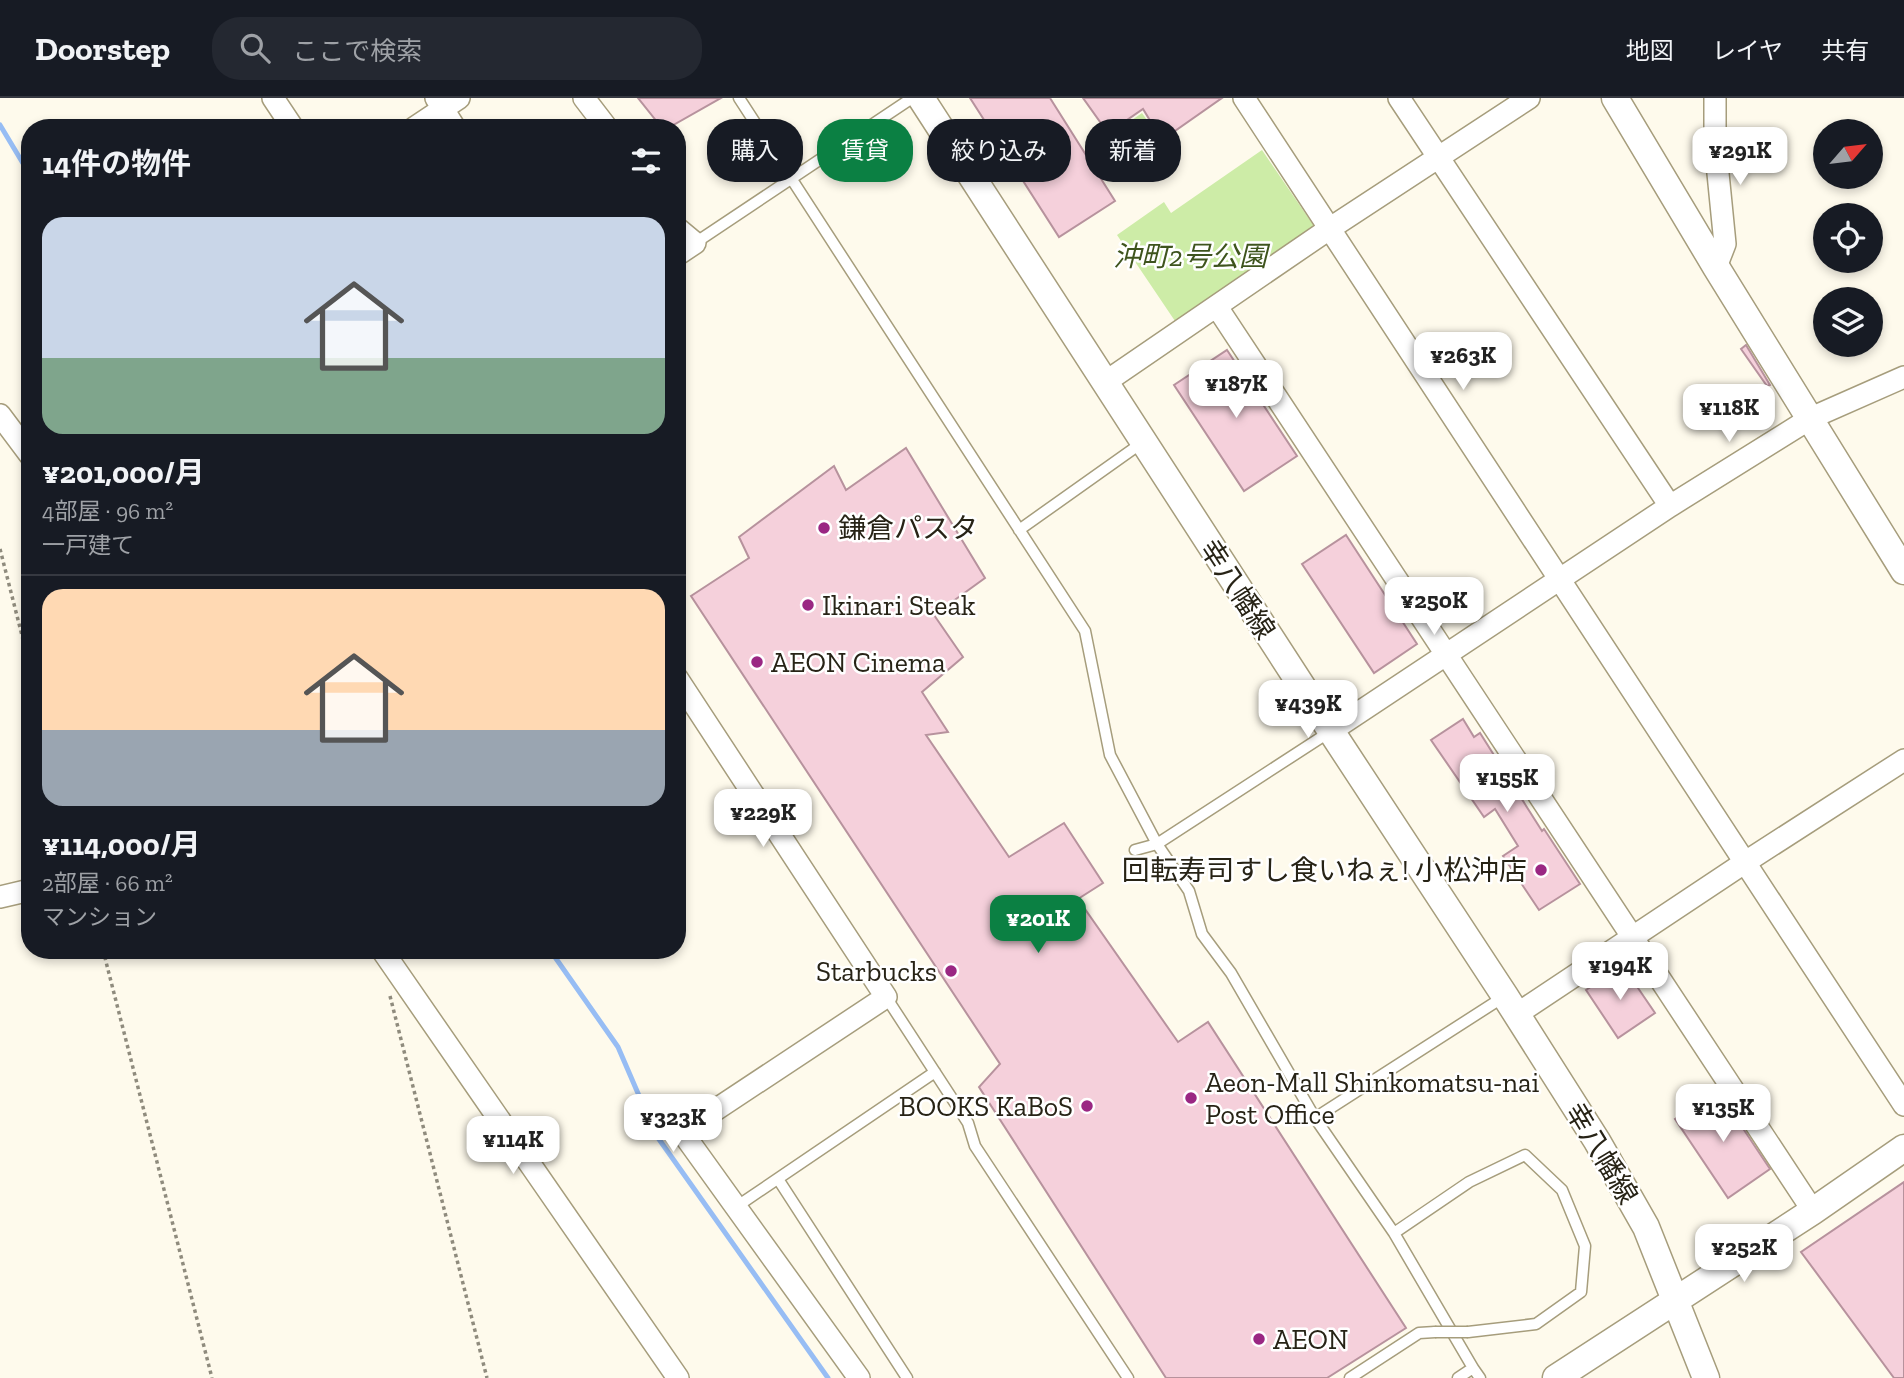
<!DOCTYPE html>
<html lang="ja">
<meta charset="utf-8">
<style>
body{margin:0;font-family:"Zilla Slab","Noto Sans JP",serif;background:#242831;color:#f1f3f6;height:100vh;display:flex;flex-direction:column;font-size:26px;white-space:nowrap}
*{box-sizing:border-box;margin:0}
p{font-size:23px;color:#9ea1a6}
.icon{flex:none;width:38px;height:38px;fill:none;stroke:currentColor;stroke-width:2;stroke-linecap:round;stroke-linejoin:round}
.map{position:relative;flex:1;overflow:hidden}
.panel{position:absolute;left:21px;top:21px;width:665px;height:840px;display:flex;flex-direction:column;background:#171b24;border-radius:28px;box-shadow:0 4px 10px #0003}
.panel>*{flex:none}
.guide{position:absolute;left:707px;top:21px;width:665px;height:63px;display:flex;gap:14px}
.needle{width:46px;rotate:62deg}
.tools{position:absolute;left:1813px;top:21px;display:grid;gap:14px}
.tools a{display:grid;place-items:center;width:70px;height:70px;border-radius:50%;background:#171b24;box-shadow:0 4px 10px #0003;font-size:35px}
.price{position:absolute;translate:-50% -60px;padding:0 16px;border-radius:14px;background:#fff;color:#222;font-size:23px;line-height:46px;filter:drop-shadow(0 2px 4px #0008)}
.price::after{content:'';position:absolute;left:50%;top:42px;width:21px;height:16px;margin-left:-10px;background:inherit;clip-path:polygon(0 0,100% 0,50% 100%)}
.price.current{background:#0b8043;color:#fff}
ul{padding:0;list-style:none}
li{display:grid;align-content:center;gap:14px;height:371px;padding:0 21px}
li+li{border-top:2px solid #363941}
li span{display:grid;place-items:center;height:217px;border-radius:21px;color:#555}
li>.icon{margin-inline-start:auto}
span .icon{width:126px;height:126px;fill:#fffc;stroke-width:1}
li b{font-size:30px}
h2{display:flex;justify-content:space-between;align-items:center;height:84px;padding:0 21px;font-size:30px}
.tag{padding:0 24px;border-radius:28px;background:#171b24;box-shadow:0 4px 10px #0003;font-size:24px;line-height:63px}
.tag.current{background:#0b8043;color:#fff}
header{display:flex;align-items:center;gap:42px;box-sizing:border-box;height:98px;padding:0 35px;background:#171b24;border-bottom:2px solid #363941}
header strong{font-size:33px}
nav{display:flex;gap:38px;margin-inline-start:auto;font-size:24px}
.search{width:490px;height:63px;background:#242831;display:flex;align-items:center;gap:18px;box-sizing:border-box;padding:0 24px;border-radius:28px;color:#9ea1a6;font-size:26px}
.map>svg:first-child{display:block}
.green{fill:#cdeca7}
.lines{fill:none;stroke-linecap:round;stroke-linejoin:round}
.stream{stroke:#97bdf4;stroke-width:5}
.building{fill:#f5d0db;stroke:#b7929d;stroke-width:2}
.service-casing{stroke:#a69d7c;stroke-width:13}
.minor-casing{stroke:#a69d7c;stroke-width:24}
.tertiary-casing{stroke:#a69d7c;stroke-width:29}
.path{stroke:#8f8b7d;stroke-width:3.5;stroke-dasharray:3.5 3.5;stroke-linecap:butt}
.service{stroke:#fff;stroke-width:10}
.minor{stroke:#fff;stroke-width:21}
.tertiary{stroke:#fff;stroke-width:26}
.service-bridge-casing{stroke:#a69d7c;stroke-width:13;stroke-linecap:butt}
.service-bridge{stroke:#fff;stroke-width:10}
.poi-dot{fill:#9a2783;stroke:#fff;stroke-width:2.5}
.labels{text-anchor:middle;stroke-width:5;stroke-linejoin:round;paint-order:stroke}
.park-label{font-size:28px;font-style:italic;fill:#3e541d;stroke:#fff}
.poi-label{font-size:28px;fill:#272316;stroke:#fff;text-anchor:start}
.street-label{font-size:28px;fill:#272316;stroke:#fff}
</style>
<header>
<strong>Doorstep</strong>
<div class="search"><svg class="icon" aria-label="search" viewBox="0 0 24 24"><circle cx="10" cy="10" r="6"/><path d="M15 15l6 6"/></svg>ここで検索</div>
<nav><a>地図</a><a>レイヤ</a><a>共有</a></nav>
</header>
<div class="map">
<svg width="1904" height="1280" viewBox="0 0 1904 1280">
<rect width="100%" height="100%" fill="#fefaec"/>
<path class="green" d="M1142,15L1172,58L1142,80L1112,36Z
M1262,52L1316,131L1177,226L1117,137L1164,104L1171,115Z"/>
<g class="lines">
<path class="stream" d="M0,27L30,77
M550,852L618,949L656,1037L828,1280"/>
</g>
<path class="building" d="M638,0H721L668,30H662Z
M970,0H1050L1115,103L1059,139Z
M1083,0H1222L1162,42L1143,11L1108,35Z
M1746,247L1770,287L1767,288L1741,251Z
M1227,252L1297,358L1244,393L1174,287Z
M906,350L985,480L934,517L963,559L922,594L948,634L926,637L1009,759L1064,725L1103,785L1078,801L1178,944L1208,924L1406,1230L1327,1280H1166L979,989L1000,966L691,498L749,460L739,439L834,368L846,392Z
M1346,437L1417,546L1374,575L1302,466Z
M1463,621L1474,639L1480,635L1542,733L1544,731L1580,786L1539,812L1503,758L1518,748L1495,711L1484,719L1431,642Z
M1623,868L1655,915L1618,940L1586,892Z
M1718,993L1770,1071L1728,1100L1675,1021Z
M1904,1084V1280H1894L1801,1154Z"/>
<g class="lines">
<defs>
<path id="service" d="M739,0L1085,533L1110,657L1157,746L1189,793L1202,836L1231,875L1315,1020L1394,1135L1473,1270
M695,145L912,0
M1019,432L1143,344
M1135,752L1157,746L1331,633
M886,899L968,1025L975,1048L1128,1280
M1315,1020L1505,898
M778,1081L907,1280
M736,1109L935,974
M1394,1135L1469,1084L1525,1057L1562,1092L1585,1148L1581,1194L1536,1226L1468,1234
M1350,1280L1419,1235L1435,1234
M1458,1280L1473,1270L1480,1280"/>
<path id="minor" d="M273,0L293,30
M436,0L455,30
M584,0L607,30
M1244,0L1904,1007
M1399,0L1670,408
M1715,0V45L1725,146L1716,169
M414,30L459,0
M677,130L695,145L677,157
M1217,209L1813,1113
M1104,285L1329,131L1529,0
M0,317L30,357
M677,580L886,899L682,1034L859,1280
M1331,633L1670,408L1811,320L1904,279
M0,799L30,792
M382,852L678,1280
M1517,916L1744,765L1904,662"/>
<path id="tertiary" d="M921,0L1331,633L1505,898L1597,1043L1646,1129L1706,1280
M1615,0L1716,169L1904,473
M1556,1280L1813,1113L1904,1050"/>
</defs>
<use href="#service" class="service-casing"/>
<use href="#minor" class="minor-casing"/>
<use href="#tertiary" class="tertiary-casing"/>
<path class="path" d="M0,451L30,569
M103,852L212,1280
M390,898L487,1280"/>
<use href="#service" class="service"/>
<use href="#minor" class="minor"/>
<use href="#tertiary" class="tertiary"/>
<defs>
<path id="service-bridge" d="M1435,1234H1468"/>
</defs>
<use href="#service-bridge" class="service-bridge-casing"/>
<use href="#service-bridge" class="service-bridge"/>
</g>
<g class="poi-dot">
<circle cx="824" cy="430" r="7"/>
<circle cx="808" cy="507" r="7"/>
<circle cx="757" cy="564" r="7"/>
<circle cx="1541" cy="772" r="7"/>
<circle cx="951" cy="873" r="7"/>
<circle cx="1191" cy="1000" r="7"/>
<circle cx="1087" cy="1008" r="7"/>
<circle cx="1259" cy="1241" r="7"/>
</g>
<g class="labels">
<g class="park-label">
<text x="1190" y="168">沖町2号公園</text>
</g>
<g class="poi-label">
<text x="838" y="440">鎌倉パスタ</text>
<text x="822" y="517">Ikinari Steak</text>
<text x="771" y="574">AEON Cinema</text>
<text x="1527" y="782" text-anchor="end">回転寿司すし食いねぇ! 小松沖店</text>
<text x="937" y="883" text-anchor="end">Starbucks</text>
<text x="1205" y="994">Aeon-Mall Shinkomatsu-nai<tspan x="1205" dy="32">Post Office</tspan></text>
<text x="1073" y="1018" text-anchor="end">BOOKS KaBoS</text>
<text x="1273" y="1251">AEON</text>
</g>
<g class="street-label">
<text transform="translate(1238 491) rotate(57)" y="10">幸八幡線</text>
<text transform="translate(1602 1055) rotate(59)" y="10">幸八幡線</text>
</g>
</g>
</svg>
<div class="tools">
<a><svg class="needle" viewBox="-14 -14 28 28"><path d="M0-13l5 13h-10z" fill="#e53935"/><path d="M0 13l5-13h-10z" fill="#9ea1a6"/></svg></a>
<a><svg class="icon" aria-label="locate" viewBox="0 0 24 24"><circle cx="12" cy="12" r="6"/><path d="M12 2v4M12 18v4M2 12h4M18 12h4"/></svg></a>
<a><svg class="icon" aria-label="layers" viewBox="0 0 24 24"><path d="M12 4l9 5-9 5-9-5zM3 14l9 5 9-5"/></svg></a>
</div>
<b class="price" style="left:1740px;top:89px">¥291K</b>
<b class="price" style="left:1463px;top:294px">¥263K</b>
<b class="price" style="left:1236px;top:322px">¥187K</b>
<b class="price" style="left:1729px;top:346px">¥118K</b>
<b class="price" style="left:1434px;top:539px">¥250K</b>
<b class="price" style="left:1308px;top:642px">¥439K</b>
<b class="price" style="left:1507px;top:716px">¥155K</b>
<b class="price" style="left:763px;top:751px">¥229K</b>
<b class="price current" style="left:1038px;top:857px">¥201K</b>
<b class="price" style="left:1620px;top:904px">¥194K</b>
<b class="price" style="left:1723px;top:1046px">¥135K</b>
<b class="price" style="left:673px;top:1056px">¥323K</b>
<b class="price" style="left:513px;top:1078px">¥114K</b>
<b class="price" style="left:1744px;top:1186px">¥252K</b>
<div class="guide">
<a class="tag">購入</a>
<a class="tag current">賃貸</a>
<a class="tag">絞り込み</a>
<a class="tag">新着</a>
</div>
<section class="panel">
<h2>14件の物件<svg class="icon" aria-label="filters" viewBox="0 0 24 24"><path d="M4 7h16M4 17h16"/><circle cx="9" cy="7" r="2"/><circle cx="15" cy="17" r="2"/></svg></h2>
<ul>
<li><span style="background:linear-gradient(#c9d6e8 65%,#7fa58c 0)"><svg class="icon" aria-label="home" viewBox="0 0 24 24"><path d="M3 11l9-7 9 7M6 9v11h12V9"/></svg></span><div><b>¥201,000/月</b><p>4部屋 · 96 m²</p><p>一戸建て</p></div></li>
<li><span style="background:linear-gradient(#ffd9b3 65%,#9aa5b1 0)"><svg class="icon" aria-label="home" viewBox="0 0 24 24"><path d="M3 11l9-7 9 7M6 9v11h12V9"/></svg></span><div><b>¥114,000/月</b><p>2部屋 · 66 m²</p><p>マンション</p></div></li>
</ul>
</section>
</div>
